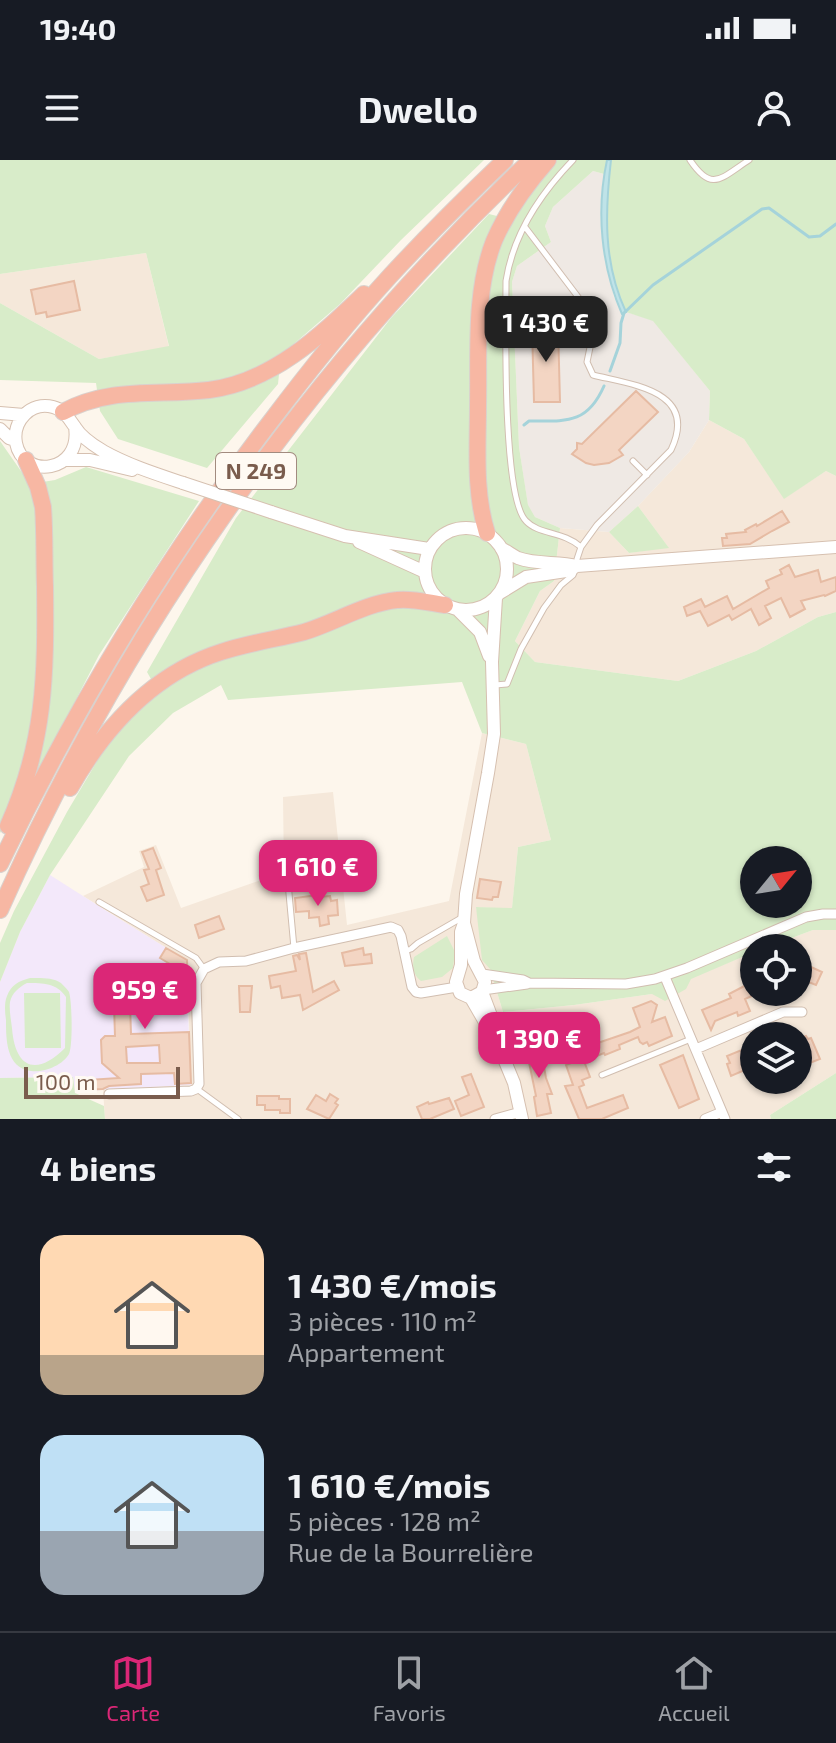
<!DOCTYPE html>
<html lang="fr">
<meta charset="utf-8">
<style>
body{margin:0;font-family:"Exo 2",sans-serif;background:#20242c;color:#f1f3f6;height:100vh;display:flex;flex-direction:column;font-size:30px;white-space:nowrap}
*{box-sizing:border-box;margin:0}
p{font-size:26px;color:#9ea1a6}
.icon{flex:none;width:44px;height:44px;fill:none;stroke:currentColor;stroke-width:2;stroke-linecap:round;stroke-linejoin:round}
.map{position:relative;height:959px;overflow:hidden}
.drawer{display:flex;flex-direction:column;background:#171b24;flex:1}
.drawer>*{flex:none}
.needle{width:52px;rotate:60deg}
.tools{position:absolute;left:740px;top:686px;display:grid;gap:16px}
.tools a{display:grid;place-items:center;width:72px;height:72px;border-radius:50%;background:#171b24;box-shadow:0 2px 6px #0004;font-size:40px}
.scale{position:absolute;left:24px;bottom:20px;width:156px;box-sizing:border-box;padding-left:8px;border:4px solid #7a5c4d;border-top:0;font-size:22px;line-height:28px;white-space:nowrap;color:#7a5c4d;-webkit-text-stroke:6px #fffaf3;paint-order:stroke}
.price{position:absolute;translate:-50% -68px;padding:0 18px;border-radius:16px;background:#db2777;color:#fff;font-size:26px;line-height:52px;filter:drop-shadow(0 2px 4px #0008)}
.price::after{content:'';position:absolute;left:50%;top:48px;width:24px;height:18px;margin-left:-12px;background:inherit;clip-path:polygon(0 0,100% 0,50% 100%)}
.price.current{background:#222;color:#fff}
ul{padding:0;list-style:none}
li{display:flex;align-items:center;gap:24px;height:200px;padding:0 40px}
li span{display:grid;place-items:center;flex:none;width:224px;height:160px;border-radius:24px;color:#555}
li>.icon{margin-inline-start:auto}
span .icon{width:96px;height:96px;fill:#fffc;stroke-width:1}
li b{font-size:34px}
h2{display:flex;justify-content:space-between;align-items:center;height:96px;padding:0 40px;font-size:34px}
.status{display:flex;justify-content:space-between;align-items:center;height:56px;padding:0 40px;background:#171b24;direction:ltr}
.status svg{height:22px;fill:currentColor}
header{display:flex;justify-content:space-between;align-items:center;height:104px;padding:0 40px;background:#171b24;font-size:36px;font-weight:700}
.menu{display:flex;justify-content:space-around;align-items:center;height:112px;border-top:2px solid #363941;background:#171b24;font-size:22px;color:#9ea1a6}
.menu a{display:grid;justify-items:center;gap:4px}
.menu .current{color:#db2777}
.map>svg:first-child{display:block}
.residential{fill:#f5e8da;fill-rule:evenodd}
.industrial{fill:#efe9e4}
.education{fill:#f3e8fa}
.green{fill:#d8ecc9;fill-rule:evenodd}
.water{fill:#bfe3e8;stroke:#a5d3da;stroke-width:2}
.lines{fill:none;stroke-linecap:round;stroke-linejoin:round}
.stream{stroke:#a5d3da;stroke-width:3}
.building{fill:#f3d5c3;stroke:#e6bba3;stroke-width:2;fill-rule:evenodd}
.lane-casing{stroke:#d1beb0;stroke-width:7}
.street-casing{stroke:#d1beb0;stroke-width:11}
.secondary-casing{stroke:#d6c0b0;stroke-width:14}
.highway-casing{stroke:#dad1cd;stroke-width:18}
.lane{stroke:#fff;stroke-width:5}
.street{stroke:#fff;stroke-width:9}
.secondary{stroke:#fff;stroke-width:12}
.highway{stroke:#f7b7a3;stroke-width:16}
.secondary-bridge-casing{stroke:#d6c0b0;stroke-width:14;stroke-linecap:butt}
.secondary-bridge{stroke:#fff;stroke-width:12}
.labels{text-anchor:middle;stroke-width:6;stroke-linejoin:round;paint-order:stroke}
.shield{fill:#fffaf3;stroke:#a28b7f;stroke-width:2}
.shield-label{font-size:22px;font-weight:bold;fill:#7a5c4d}
</style>
<div class="status"><b>19:40</b><svg viewBox="0 0 49 12"><path d="M0 12V9h3v3zM5 12V6h3v6zM10 12V3h3v9zM15 12V0h3v12zM26 1h20v11H26zM47 4h2v5h-2z"/></svg></div>
<header><svg class="icon" aria-label="menu" viewBox="0 0 24 24"><path d="M4 6h16M4 12h16M4 18h16"/></svg>Dwello<svg class="icon" aria-label="person" viewBox="0 0 24 24"><circle cx="12" cy="8" r="4"/><path d="M4 21q1-7 8-7t8 7"/></svg></header>
<div class="map">
<svg width="836" height="959" viewBox="0 0 836 959">
<rect width="100%" height="100%" fill="#fdf6ec"/>
<path class="residential" d="M146,93L169,187L99,199L0,143V114Z
M709,260L744,279L784,338L826,311L836,316V452L818,457L756,491L678,521L535,502L515,481L540,431L554,421L560,368L609,372L629,393L668,387L638,346L689,292Z
M482,573L526,584L551,680L518,687L512,749L476,747L490,809L503,852L574,845L652,834L754,792V832H798V788H765L813,770H836V913L770,955L771,959H105L103,930L191,925L187,801L83,736L144,707L139,691L156,685L181,748L284,712L283,637L333,632L347,765L449,741ZM754,876H798V920H754Z"/>
<path class="industrial" d="M593,11L604,14L602,45L604,93L614,137L622,153L626,152L653,160L710,231L709,260L689,292L638,346L609,372L560,368L535,357L528,346L519,287L512,122L517,106L551,82L545,66L553,47Z"/>
<path class="education" d="M50,715L105,750L186,800L191,925L110,929L75,933L73,917L0,918V822L20,772Z"/>
<path class="green" d="M0,0H484L401,80L340,144L281,195L278,224L207,308L118,279L100,251L96,223L0,220V143L99,199L169,186L146,93L0,114Z
M557,0H607L604,14L593,11L553,47L545,66L551,82L517,106L512,122L519,287L528,345L535,357L560,368L554,421L540,431L515,481L535,502L678,521L756,491L818,457L836,452V770H813L765,788H754V792L691,819L686,829L665,841L652,834L574,845L503,852L490,809L482,800L476,747L512,748L518,687L551,680L526,584L482,573L462,522L228,540L221,525L173,553L129,596L50,715L20,772L0,822V783L14,751L67,652L112,576L159,533L147,512L236,358L391,158L489,54L513,60L529,35ZM754,700H798V744H754Z
M611,0H836V316L826,311L784,339L744,279L709,260L710,231L653,161L626,152C604,104 603,51 611,0Z
M0,281L30,324L55,320L86,307L199,341L99,495L34,621L0,673Z
M638,346L669,388L629,393L609,372Z
M447,776L455,792L453,808L442,817L421,821C413,815 412,806 414,797Z
M30,818C40,818 52,817 61,823C63,825 68,830 69,832C72,840 73,886 69,894C63,905 44,913 31,911C6,908 6,879 6,860C5,853 4,843 7,836C11,825 19,821 30,818ZM27,823C43,823 57,823 66,837L65,888C36,917 15,908 12,868C11,860 9,850 10,842C12,833 19,827 27,823Z
M24,833H60L61,888H25Z
M836,913V959H771L770,955Z
M73,917L75,933L104,946L105,959H0V918Z"/>
<path class="water" d="M607,0H611C605,52 603,103 626,152L622,154C601,106 596,51 607,0Z"/>
<g class="lines">
<path class="stream" d="M610,211L620,183L621,163L624,153L653,125L762,49L769,48L809,77L820,76L836,64
M524,265L529,261C565,261 587,265 604,226"/>
</g>
<path class="building" d="M74,121L80,150L47,157L46,152L36,154L31,130Z
M558,166L560,242H534L532,167Z
M636,231L658,252L619,290L623,295L609,303L594,305L586,303L572,294L577,289V283L582,284Z
M782,351L789,362L772,371L750,384L723,386L722,378H727L726,374L746,372L745,370L756,364L757,366Z
M789,405L795,417L818,410L821,422L836,417V431L825,436L824,435L801,441L805,449L790,457L781,438L765,446L771,458L759,465L751,449L732,460L729,455L708,466L700,451L687,456L684,447L701,439L705,447L727,436L733,449L769,428L766,421L782,414L780,410Z
M153,688L161,708L156,710L164,735L147,741L141,727L149,724L144,710L149,709L142,692Z
M480,719L501,722L498,737H493L492,740L477,738Z
M318,735V737L330,736L331,741L337,740L338,755L328,756L329,764L320,766L319,757L309,758V751L296,752L295,738Z
M219,756L224,769L199,778L195,765Z
M166,788L187,800L188,841L130,844L131,874L189,872L191,923L175,924L174,913L141,914V924L109,926L103,929L78,930V918H88V920L119,918L102,903L101,880L105,876H115L113,814L125,813V815L185,813L160,798ZM159,885L160,903H127L126,887Z
M363,788L364,795L371,794L372,803L345,806L342,793Z
M306,793L313,832L334,821L339,830L303,850L300,835L282,838L280,826L271,828L269,816L296,811L293,796L297,795L300,800L299,794Z
M798,801L822,812L816,825L806,821L798,824Z
M754,821V835L745,839L750,851L738,856L737,852L715,861L711,870L702,850L731,838L729,834Z
M239,826H252L250,852H240Z
M651,841L657,845L652,862L665,857L672,876L649,886L647,882L643,884L640,882L638,877L619,885L620,889L605,895L604,893L584,901L590,917L582,920L584,925L579,927L587,948L623,935L628,948L602,959H579L565,926L573,925L566,905L574,902L568,885L574,883L570,876L584,871L589,886L630,872L640,867L633,848Z
M806,876L808,879L811,878L820,899L802,906L798,897V879Z
M540,885L546,918L552,934H547L551,953L537,956L534,937L536,936L526,888Z
M744,889L746,894L754,891V906L731,916L727,904L730,903L727,896Z
M683,895L699,939L679,948L660,905Z
M471,914L484,947L461,956L455,941L469,935L462,917Z
M330,934L338,939L335,943L338,945L329,959L307,949L316,935L326,941Z
M257,936H279V939H290V953H280V950H265V945H257Z
M449,938L454,949L430,959H422L417,947L428,942L429,944Z"/>
<g class="lines">
<defs>
<path id="lane" d="M573,0C541,33 513,75 506,121C506,162 502,337 526,361C539,375 563,371 581,387
M690,0C712,33 721,18 749,0
M633,301L647,315
M495,525L507,524L521,489L544,448L561,425L573,415L577,406V399L581,387L597,365L671,290C699,231 633,225 593,215L587,202L595,163L594,158L525,67
M285,690L294,788
M99,742L196,798L204,809
M405,791L411,789L418,783L463,757
M602,915L691,879
M197,929L238,959"/>
<path id="street" d="M482,814L523,820L529,823L626,824L655,819L687,808L806,757L823,754H836
M665,817L725,959
M483,830L527,824
M696,889L783,852H802
M109,934L191,931L196,929L199,924L196,823L204,809L219,802L246,801L294,788L391,767L398,770L401,776L412,827L416,832L421,833L457,827
M495,959L521,952
M705,959L722,952"/>
<path id="secondary" d="M0,253L24,255
M75,267C82,313 23,320 16,283C12,261 31,241 53,247C65,250 68,258 75,267C81,277 93,285 103,291C128,305 156,314 183,323
M0,269L9,278L15,280
M65,300H90L132,310
M271,352L345,376L429,389
M425 409a41 41 0 1 1 82 0a41 41 0 1 1-82 0Z
M359,382L425,412
M501,388C507,391 512,395 518,398C537,405 558,401 577,406
M500,433L526,417L566,411L577,406L836,387
M458,450L480,472L489,496
M464,763L474,801L485,822L482,832L471,838L460,833L456,822L461,805V772L464,763L466,734L488,613L494,574L492,502L496,438
M482,832L493,861L497,882L514,923L522,959
M471,838L493,876"/>
<path id="highway" d="M63,252C110,226 159,236 209,230C272,222 320,176 364,134
M487,373C474,332 478,288 478,245C479,192 474,132 494,81C507,51 526,25 548,0
M70,628C105,567 152,514 221,492C248,483 277,479 304,472C334,463 366,443 397,440C413,438 429,443 445,445
M8,666C45,583 46,516 45,427C44,400 45,374 43,347L38,327L26,300
M0,704C75,547 165,399 271,261C308,212 348,162 390,116C427,76 465,38 505,0
M0,750C125,469 307,211 531,0"/>
</defs>
<use href="#lane" class="lane-casing"/>
<use href="#street" class="street-casing"/>
<use href="#secondary" class="secondary-casing"/>
<use href="#highway" class="highway-casing"/>
<use href="#lane" class="lane"/>
<use href="#street" class="street"/>
<use href="#secondary" class="secondary"/>
<use href="#highway" class="highway"/>
<defs>
<path id="secondary-bridge" d="M183,323L271,352"/>
</defs>
<use href="#secondary-bridge" class="secondary-bridge-casing"/>
<use href="#secondary-bridge" class="secondary-bridge"/>
</g>
<g class="labels">
<rect class="shield" x="216" y="293" width="80" height="36" rx="6"/>
<g class="shield-label">
<text x="256" y="319">N 249</text>
</g>
</g>
</svg>
<div class="tools">
<a><svg class="needle" viewBox="-14 -14 28 28"><path d="M0-13l5 13h-10z" fill="#e53935"/><path d="M0 13l5-13h-10z" fill="#9ea1a6"/></svg></a>
<a><svg class="icon" aria-label="locate" viewBox="0 0 24 24"><circle cx="12" cy="12" r="6"/><path d="M12 2v4M12 18v4M2 12h4M18 12h4"/></svg></a>
<a><svg class="icon" aria-label="layers" viewBox="0 0 24 24"><path d="M12 4l9 5-9 5-9-5zM3 14l9 5 9-5"/></svg></a>
</div>
<div class="scale">100 m</div>
<b class="price current" style="left:546px;top:204px">1 430 €</b>
<b class="price" style="left:318px;top:748px">1 610 €</b>
<b class="price" style="left:145px;top:871px">959 €</b>
<b class="price" style="left:539px;top:920px">1 390 €</b>
</div>
<section class="drawer">
<h2>4 biens<svg class="icon" aria-label="filters" viewBox="0 0 24 24"><path d="M4 7h16M4 17h16"/><circle cx="9" cy="7" r="2"/><circle cx="15" cy="17" r="2"/></svg></h2>
<ul>
<li><span style="background:linear-gradient(#ffd9b3 75%,#b9a48a 0)"><svg class="icon" aria-label="home" viewBox="0 0 24 24"><path d="M3 11l9-7 9 7M6 9v11h12V9"/></svg></span><div><b>1 430 €/mois</b><p>3 pièces · 110 m²</p><p>Appartement</p></div></li>
<li><span style="background:linear-gradient(#bfe0f5 60%,#9aa5b1 0)"><svg class="icon" aria-label="home" viewBox="0 0 24 24"><path d="M3 11l9-7 9 7M6 9v11h12V9"/></svg></span><div><b>1 610 €/mois</b><p>5 pièces · 128 m²</p><p>Rue de la Bourrelière</p></div></li>
</ul>
</section>
<nav class="menu">
<a class="current"><svg class="icon" aria-label="map" viewBox="0 0 24 24"><path d="M3 6l6-2 6 2 6-2v14l-6 2-6-2-6 2zM9 4v14M15 6v14"/></svg>Carte</a>
<a><svg class="icon" aria-label="saved" viewBox="0 0 24 24"><path d="M7 4h10v16l-5-4-5 4z"/></svg>Favoris</a>
<a><svg class="icon" aria-label="home" viewBox="0 0 24 24"><path d="M3 11l9-7 9 7M6 9v11h12V9"/></svg>Accueil</a>
</nav>
